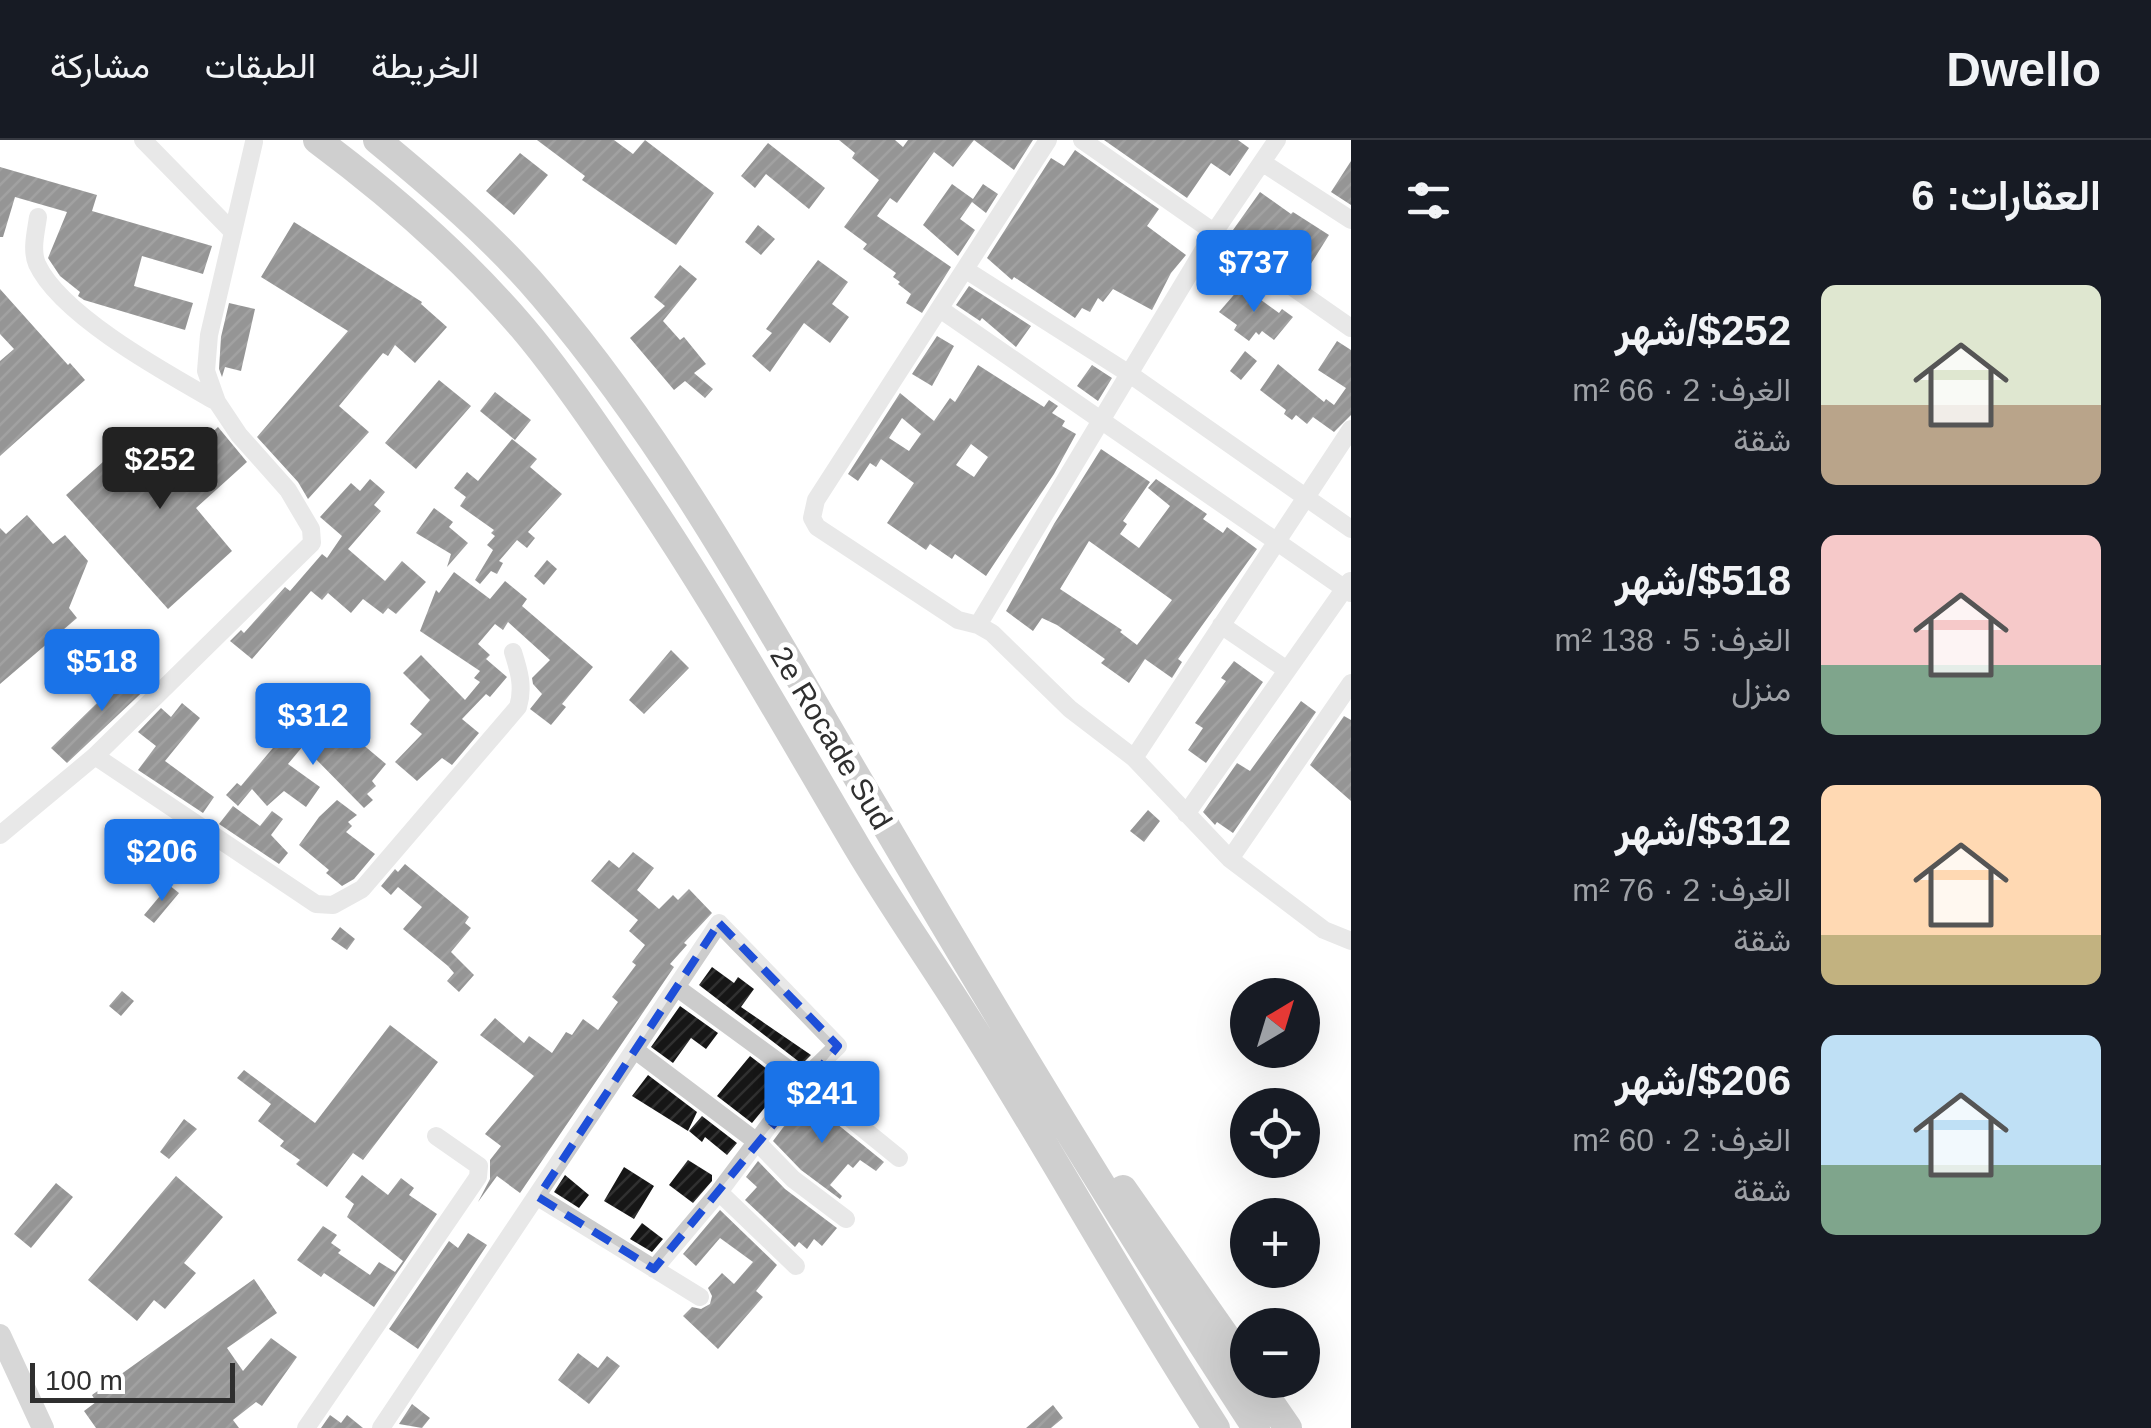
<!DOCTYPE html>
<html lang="ar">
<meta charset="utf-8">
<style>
body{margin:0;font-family:Arial,Vazirmatn,sans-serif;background:#20242c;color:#f1f3f6;direction:rtl;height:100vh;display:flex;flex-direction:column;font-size:38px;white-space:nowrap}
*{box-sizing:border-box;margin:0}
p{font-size:32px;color:#9ea1a6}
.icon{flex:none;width:55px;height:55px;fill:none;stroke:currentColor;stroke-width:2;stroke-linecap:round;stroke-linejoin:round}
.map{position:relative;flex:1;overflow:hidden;direction:ltr}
.side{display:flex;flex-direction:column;background:#171b24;width:800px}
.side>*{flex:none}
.needle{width:65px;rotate:38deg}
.tools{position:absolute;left:1230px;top:838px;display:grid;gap:20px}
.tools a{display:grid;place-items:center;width:90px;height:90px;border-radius:50%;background:#171b24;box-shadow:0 10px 40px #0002;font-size:50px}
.scale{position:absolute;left:30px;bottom:25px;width:205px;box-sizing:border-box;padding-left:10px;border:5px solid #2f2f2f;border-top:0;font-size:28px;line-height:35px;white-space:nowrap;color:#2f2f2f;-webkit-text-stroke:8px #fff;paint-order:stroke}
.price{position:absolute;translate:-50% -85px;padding:0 22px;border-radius:10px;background:#1a73e8;color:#fff;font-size:32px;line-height:65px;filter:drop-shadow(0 2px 5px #0008)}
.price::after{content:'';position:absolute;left:50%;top:60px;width:30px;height:22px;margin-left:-15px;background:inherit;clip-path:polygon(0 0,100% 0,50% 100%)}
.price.active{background:#222;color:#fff}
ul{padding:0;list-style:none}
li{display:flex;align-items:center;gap:30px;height:250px;padding:0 50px}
li span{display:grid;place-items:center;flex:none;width:280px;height:200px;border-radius:15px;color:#555}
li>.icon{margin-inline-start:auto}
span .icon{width:120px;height:120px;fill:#fffc;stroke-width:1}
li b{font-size:42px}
h2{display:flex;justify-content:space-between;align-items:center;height:120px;padding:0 50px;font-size:42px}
header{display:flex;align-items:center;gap:60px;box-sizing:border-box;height:140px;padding:0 50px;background:#171b24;border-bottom:2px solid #363941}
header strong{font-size:48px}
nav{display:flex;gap:55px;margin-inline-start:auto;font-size:35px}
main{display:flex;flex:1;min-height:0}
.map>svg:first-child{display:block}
.building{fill:url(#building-hatch);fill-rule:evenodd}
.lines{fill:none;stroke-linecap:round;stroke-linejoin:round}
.minor{stroke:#ccc;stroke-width:18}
.major{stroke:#a7a7a7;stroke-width:22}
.highway{stroke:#969696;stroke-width:28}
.marked{fill:none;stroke:#1d4ed8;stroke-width:8;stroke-dasharray:20 12;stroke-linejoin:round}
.labels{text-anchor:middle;stroke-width:10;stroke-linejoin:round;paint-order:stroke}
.street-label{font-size:30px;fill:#2f2f2f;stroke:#fff}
</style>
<header>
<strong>Dwello</strong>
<nav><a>الخريطة</a><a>الطبقات</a><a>مشاركة</a></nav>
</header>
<main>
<section class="side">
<h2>العقارات: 6<svg class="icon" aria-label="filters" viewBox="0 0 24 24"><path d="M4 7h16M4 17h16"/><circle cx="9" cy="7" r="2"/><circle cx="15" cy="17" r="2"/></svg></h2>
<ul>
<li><span style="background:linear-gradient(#dfe7d0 60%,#b9a48a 0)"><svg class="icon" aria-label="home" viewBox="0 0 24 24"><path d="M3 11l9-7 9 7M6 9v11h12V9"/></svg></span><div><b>$252/شهر</b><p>الغرف: 2 · 66 m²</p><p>شقة</p></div></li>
<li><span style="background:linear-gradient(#f6c9c9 65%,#7fa58c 0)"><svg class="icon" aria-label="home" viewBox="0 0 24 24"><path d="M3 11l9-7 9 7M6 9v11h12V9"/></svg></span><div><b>$518/شهر</b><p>الغرف: 5 · 138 m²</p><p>منزل</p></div></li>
<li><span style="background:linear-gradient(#ffd9b3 75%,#c2b280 0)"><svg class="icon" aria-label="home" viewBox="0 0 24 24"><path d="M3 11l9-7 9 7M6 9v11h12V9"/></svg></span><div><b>$312/شهر</b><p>الغرف: 2 · 76 m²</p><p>شقة</p></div></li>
<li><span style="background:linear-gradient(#bfe0f5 65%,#7fa58c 0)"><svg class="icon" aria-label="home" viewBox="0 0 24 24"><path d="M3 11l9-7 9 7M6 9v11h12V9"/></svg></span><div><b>$206/شهر</b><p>الغرف: 2 · 60 m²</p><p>شقة</p></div></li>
</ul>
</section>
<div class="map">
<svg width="1351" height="1288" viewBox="0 0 1351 1288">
<defs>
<pattern id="building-hatch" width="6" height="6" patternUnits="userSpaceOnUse" patternTransform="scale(2.5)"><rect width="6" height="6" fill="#161616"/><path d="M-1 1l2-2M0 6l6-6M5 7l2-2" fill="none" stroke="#303030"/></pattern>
</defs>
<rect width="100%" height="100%" fill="#fff"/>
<path class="building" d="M537,0H614L633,14L645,0L714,53L676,105L582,40L585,36Z
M839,0H895L903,7L908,0H974L953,27L934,12L897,63L890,58L877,76L951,127L922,173L906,163L911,154L898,144L900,142L893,137L896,133L863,109L867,104L844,87L879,40L852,18L855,13Z
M974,0H1033L1014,30Z
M1104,0H1238L1249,8L1230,36L1211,23L1187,58Z
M768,3L825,48L809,69L766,34L755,48L741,36Z
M1075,10L1159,69L1147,86L1186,115L1171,133L1152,170L1113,149L1103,162L1098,158L1090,172L1082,168L1075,178L1014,137L1012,140L987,118L1051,18L1064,26Z
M520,13L548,35L514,75L486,51Z
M1351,21V65L1331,52Z
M0,27L97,55L92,71L212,106L203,134L142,116L134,146L193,163L185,190L84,160L78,156L80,152L60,136L48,118L67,72L15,57L3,97H0Z
M952,44L973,59L983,44L998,54L986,73L972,62L960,79L975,90L958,116L923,85Z
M1260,52L1291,74L1293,72L1329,95L1302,138L1233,90Z
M294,82L422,162L421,164L447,187L415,223L395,205L388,216L383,213L339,266L369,292L308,359L298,342L257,297L348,191L261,137Z
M758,85L775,99L761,115L745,102Z
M818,120L848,142L832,164L849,177L830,203L804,183L770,232L752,216L772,193L766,189Z
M680,125L697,139L663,181L680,200L684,197L706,224L694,233L713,249L705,258L685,241L674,250L630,198L665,166L654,157Z
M1245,142L1256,151L1253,154L1279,173L1282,169L1293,177L1274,200L1262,191L1259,195L1256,192L1249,201L1234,190L1237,185L1219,172Z
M969,146L1031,186L1016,207L982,178L980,181L956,165Z
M0,149L68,225L70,223L85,240L0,316V221L14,209L0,194Z
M229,163L255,169L241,231L225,227L222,237L219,229L221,197Z
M937,196L954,206L932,246L912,234Z
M1337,201L1351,210V275L1334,292L1313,277L1307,284L1296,275L1292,280L1284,274L1286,270L1260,250L1278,224L1324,262L1326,259L1334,265L1346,248L1318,230Z
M1245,211L1257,221L1241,240L1230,231Z
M978,225L1044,267L1049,260L1058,266L1052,273L1065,281L1062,286L1076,294L1054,334L986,436L955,414L952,419L930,404L926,410L887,383L914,343L881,319L876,327L870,323L858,341L848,334L900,253L934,281L950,258L955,262ZM902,278L921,294L909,311L889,298ZM971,304L988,317L974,337L956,325Z
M1092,225L1112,238L1098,261L1077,246Z
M439,240L471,266L416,329L385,303Z
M495,252L531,280L515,300L480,271Z
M218,287L247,322L196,368L232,411L168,469L66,355L132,296L166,334Z
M512,299L537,319L530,327L562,354L528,392L535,398L527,408L517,400L499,421L503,423L497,434L491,431L480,444L475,440L493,410L487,405L495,396L491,393L494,390L460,366L466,357L454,348L467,332L478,341Z
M1101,309L1150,342L1123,381L1127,384L1120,394L1139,408L1170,366L1148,348L1156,339L1207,374L1203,379L1223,393L1227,387L1257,409L1178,519L1182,522L1172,538L1145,519L1129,543L1101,523L1105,519L1057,485L1042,478L1033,491L1006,471L1054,384ZM1089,401L1172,460L1137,505L1120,492L1122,490L1060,449Z
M370,339L385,352L374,365L381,371L348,409L385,441L402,421L426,442L396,474L388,468L383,474L363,459L351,473L328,453L322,460L311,451L252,519L230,501L241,490L244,493L285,447L290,451L322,414L327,418L342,396L320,377L351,343L360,351Z
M434,368L453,382L449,387L468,403L447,427L451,414L416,393Z
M27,375L53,404L65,395L88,421L69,468L77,478L0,544V388L6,394Z
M547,420L557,429L544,445L534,436Z
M454,432L490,459L505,441L527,459L522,466L593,527L562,564L566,567L551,585L530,569L542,554L533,544L532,538L550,520L508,482L503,490L495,484L478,504L490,515L486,519L507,537L490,557L486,554L462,579L479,593L452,625L442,618L417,641L395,622L422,594L410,584L430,560L403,533L421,515L465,560L480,542L474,538L480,531L420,491L436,450L439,453Z
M671,510L689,528L644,574L629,560Z
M1234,521L1263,542L1206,623L1188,610L1203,588L1195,583L1226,541L1221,538Z
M135,526L152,543L67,623L51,608Z
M1301,561L1316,572L1233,693L1217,682L1215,685L1203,672L1237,623L1250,631Z
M182,563L200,578L165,621L214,657L203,673L138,630L156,606L138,592L161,568L171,577Z
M1344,576L1351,580V661L1310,625Z
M342,580L361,603L386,624L372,641L376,646L367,654L373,660L364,668L303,606L288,624L320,647L306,667L284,651L267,666L252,649L238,666L226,655L237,643L241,646L293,584L314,601L317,597L321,600Z
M337,660L357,675L348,682L352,686L346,692L375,714L354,739L342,746L326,733L329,730L299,705L319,677Z
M233,666L260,686L272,671L283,679L271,695L288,713L279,724L219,684Z
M1148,670L1160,681L1144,702L1130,691Z
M633,712L654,728L637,750L659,769L673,755L678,760L689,749L712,773L684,803L687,805L670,824L674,827L520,1053L497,1036L478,1062L490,1039V1020L501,1006L485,994L534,936L480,895L495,878L524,903L529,896L552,913L566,892L572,895L583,879L598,890L618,862L612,857L636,825L632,822L645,805L629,791L638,780L591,741L609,720L619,728Z
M405,724L469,777L465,783L471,788L451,812L474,835L459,852L447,841L454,833L448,826L403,789L422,767L398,747L391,755L381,746L395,729L398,732Z
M169,745L179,753L154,783L144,775Z
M340,787L355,799L347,810L331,799Z
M712,827L734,843L738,837L754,849L741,867L811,915L802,924L699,845Z
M122,851L134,861L121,876L109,866Z
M680,866L718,893L706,909L691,898L673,923L651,907Z
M390,885L438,922L363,1020L353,1013L327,1047L296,1024L300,1020L280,1006L284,1001L258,981L271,964L237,938L244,930L315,983Z
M750,916L785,943L752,983L717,956Z
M648,935L697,972L688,991L632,956Z
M805,958L884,1022L876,1031L860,1020L853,1028L848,1024L830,1045L842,1056L840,1059L801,1030L773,1001Z
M702,976L737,1003L727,1015L705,997L702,1002L689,991Z
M184,979L197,989L169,1019L160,1012Z
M688,1020L712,1035V1041L693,1063L669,1045Z
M758,1021L785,1049L837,1088L822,1106L814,1099L807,1109L799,1102L795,1107L745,1060L757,1047L746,1037Z
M624,1027L654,1046L634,1079L604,1061Z
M362,1035L388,1055L401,1038L414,1048L409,1055L437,1074L374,1167L324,1133L321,1137L297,1120L323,1086L337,1095L331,1103L341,1110L338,1113L370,1135L379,1122L395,1132L403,1121L347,1077L354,1064L345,1057Z
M565,1035L589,1055L579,1068L554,1052Z
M176,1036L223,1077L184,1123L196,1133L165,1169L154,1160L137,1181L88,1140Z
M56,1043L73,1057L31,1108L14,1094Z
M720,1070L777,1125L756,1151L763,1157L718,1209L683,1176L692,1167L701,1169L710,1164L712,1156L708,1148L722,1133L734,1144L753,1122L720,1098L696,1126L683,1114Z
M642,1083L663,1099L652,1112L630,1099Z
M468,1093L487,1105L418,1209L389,1189L449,1101L458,1108Z
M254,1139L277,1173L227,1208L243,1231L271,1198L297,1217L262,1266L256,1262L233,1280L239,1288H96L84,1271L96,1262L92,1255Z
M578,1213L598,1228L607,1216L620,1226L589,1264L558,1240Z
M412,1264L430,1278L422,1288L399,1284Z
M1053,1265L1063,1278L1051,1288H1026Z
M330,1275L341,1283L347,1275L363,1288H321Z"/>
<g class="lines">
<path class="minor" d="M143,0L233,92
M1048,0L816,360L812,378L817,387L958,480L978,485L992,493L1070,569L1134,618L1230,719L1324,790L1351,801
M1082,0L1351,188
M1263,23L1351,80
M38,77C36,92 31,110 37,124C61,176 168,234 217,262
M966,130L1131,235L1351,389
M940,169L1351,453
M978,485L1215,91L1277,0
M1221,485L1287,530
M95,616L316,764L333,765L362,749L518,567C524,547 519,531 513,512
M1134,618L1351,289
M1186,674L1350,441
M0,695L95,616L312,403L311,389L288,350L239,295L217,262L206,231L209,195L254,2
M1230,719L1351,543
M676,847L803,940L899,1018
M635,910L757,1002L793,1039L846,1079
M719,1052L796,1126
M538,1057L700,1157
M306,1288L478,1037L479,1026L436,996
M381,1288L719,783L838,906L803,940L719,1052L654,1129"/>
<path class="major" d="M0,1195L43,1288"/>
<path class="highway" d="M317,0C391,55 462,117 522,187C556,227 587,272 616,315C704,441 779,575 857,707C894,769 935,827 973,888C1056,1020 1131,1157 1216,1288
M377,0C435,48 494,98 543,156C676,312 773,496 877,671C999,879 1124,1086 1256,1288
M1123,1049L1248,1228
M1255,1240L1288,1288"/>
</g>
<path d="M0 0H1351V1288H0ZM719,783L838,906L654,1129L538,1057Z" fill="#fff" fill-opacity=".55" fill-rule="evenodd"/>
<path class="marked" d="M719,783L838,906L654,1129L538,1057Z"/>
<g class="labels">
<g class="street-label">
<text transform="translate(831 598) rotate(59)" y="10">2e Rocade Sud</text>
</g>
</g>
</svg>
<div class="tools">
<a><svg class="needle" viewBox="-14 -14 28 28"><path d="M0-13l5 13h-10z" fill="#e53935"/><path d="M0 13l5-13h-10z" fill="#9ea1a6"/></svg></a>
<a><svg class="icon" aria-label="locate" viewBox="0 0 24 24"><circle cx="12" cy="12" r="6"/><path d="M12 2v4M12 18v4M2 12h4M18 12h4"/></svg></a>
<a>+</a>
<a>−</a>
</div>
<div class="scale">100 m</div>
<b class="price" style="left:1254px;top:175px">$737</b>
<b class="price active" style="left:160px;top:372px">$252</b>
<b class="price" style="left:102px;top:574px">$518</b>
<b class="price" style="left:313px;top:628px">$312</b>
<b class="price" style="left:162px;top:764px">$206</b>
<b class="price" style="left:822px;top:1006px">$241</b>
</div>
</main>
